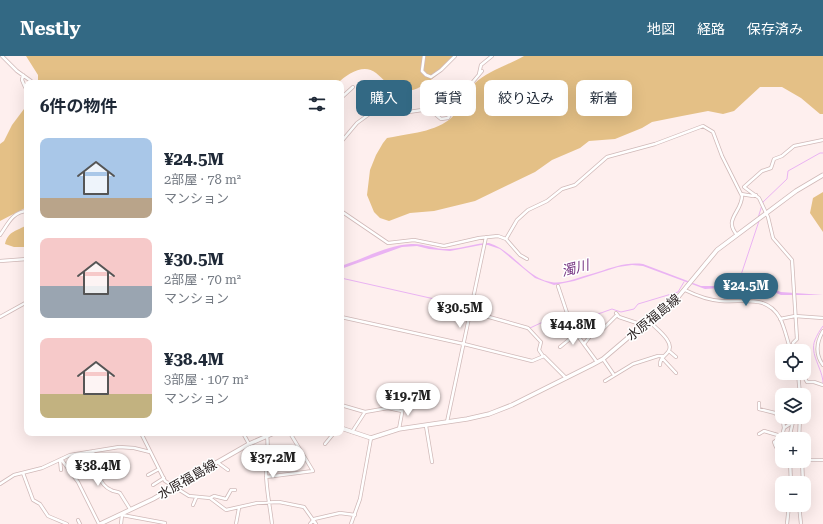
<!DOCTYPE html>
<html lang="ja">
<meta charset="utf-8">
<style>
body{margin:0;font-family:"Roboto Serif","Noto Sans JP",serif;background:#f2f2f3;color:#1f2937;height:100vh;display:flex;flex-direction:column;font-size:15px;white-space:nowrap}
*{box-sizing:border-box;margin:0}
p{font-size:13px;color:#747a83}
.icon{flex:none;width:22px;height:22px;fill:none;stroke:currentColor;stroke-width:2;stroke-linecap:round;stroke-linejoin:round}
.map{position:relative;flex:1;overflow:hidden}
.drawer{position:absolute;left:24px;top:24px;width:320px;height:356px;display:flex;flex-direction:column;background:#fff;border-radius:8px;box-shadow:0 4px 16px #0002}
.drawer>*{flex:none}
.guide{position:absolute;left:356px;top:24px;width:380px;height:36px;display:flex;gap:8px}
.tools{position:absolute;left:775px;top:288px;display:grid;gap:8px}
.tools a{display:grid;place-items:center;width:36px;height:36px;border-radius:8px;background:#fff;box-shadow:0 4px 16px #0002;font-size:20px}
.price{position:absolute;translate:-50% -34px;padding:0 9px;border-radius:14px;background:#fff;color:#222;font-size:13px;line-height:26px;filter:drop-shadow(0 1px 2px #0008)}
.price::after{content:'';position:absolute;left:50%;top:24px;width:12px;height:9px;margin-left:-6px;background:inherit;clip-path:polygon(0 0,100% 0,50% 100%)}
.price.active{background:#336984;color:#fff}
ul{padding:0;list-style:none}
li{display:flex;align-items:center;gap:12px;height:100px;padding:0 16px}
li span{display:grid;place-items:center;flex:none;width:112px;height:80px;border-radius:8px;color:#555}
li>.icon{margin-inline-start:auto}
span .icon{width:48px;height:48px;fill:#fffc;stroke-width:1}
li b{font-size:17px}
h2{display:flex;justify-content:space-between;align-items:center;height:48px;padding:0 16px;font-size:17px}
.pill{padding:0 14px;border-radius:8px;background:#fff;box-shadow:0 4px 16px #0002;font-size:14px;line-height:36px}
.pill.active{background:#336984;color:#fff}
header{display:flex;align-items:center;gap:24px;box-sizing:border-box;height:56px;padding:0 20px;background:#336984;color:#fff}
header strong{font-size:19px}
nav{display:flex;gap:22px;margin-inline-start:auto;font-size:14px}
.map>svg:first-child{display:block}
.green{fill:#e4c086}
.water{fill:#eab3f3}
.lines{fill:none;stroke-linecap:round;stroke-linejoin:round}
.stream{stroke:#eab3f3;stroke-width:1}
.minor-casing{stroke:#d0b9b8;stroke-width:4}
.major-casing{stroke:#d0b9b8;stroke-width:5}
.minor{stroke:#fff;stroke-width:2.5}
.major{stroke:#fff;stroke-width:3.5}
.labels{text-anchor:middle;stroke-width:3;stroke-linejoin:round;paint-order:stroke}
.street-label{font-size:13px;fill:#271e1e;stroke:#fff}
.water-label{font-size:14px;font-style:italic;fill:#793985;stroke:#fff}
</style>
<header>
<strong>Nestly</strong>
<nav><a>地図</a><a>経路</a><a>保存済み</a></nav>
</header>
<div class="map">
<svg width="823" height="468" viewBox="0 0 823 468">
<rect width="100%" height="100%" fill="#feefee"/>
<path class="green" d="M26,0H456C444,12 425,34 407,35C392,36 386,25 376,17C364,7 347,18 338,27H38V19Z
M524,0H823V58H820L801,42L782,31H760L734,55L723,58L708,55L682,60L652,66L642,72L615,83L589,85L580,92L552,104L535,116L475,145L434,155L410,157L389,165L380,162L374,156L367,139L370,114L376,99L383,87L387,82L393,81C413,77 441,75 455,58C463,48 466,36 475,27C486,16 510,8 524,0Z
M27,49V151L0,165V88L4,85L12,69Z
M823,136V176L810,157L813,142Z
M27,169V191H14L5,188C8,175 17,175 27,169Z"/>
<path class="water" d="M489,187C513,194 526,222 551,226C561,228 571,224 581,221C586,219 593,218 598,216C614,211 626,206 643,208L701,230H727L752,226L781,236L823,239H781L752,227L736,231L705,233L643,210L632,209L618,211L574,225L554,229L535,222L500,193L488,189H481L450,195L429,193L417,190L402,191L341,213V210C363,203 388,189 411,188C424,187 436,194 450,193C463,192 476,187 489,187Z"/>
<g class="lines">
<path class="stream" d="M758,162L763,146L787,123L788,115L820,97H823
M341,222L470,251
M738,228L759,165
M475,253L483,258L511,266
M528,271L530,272L545,265L570,268L612,253L621,256L634,253L638,248L678,236L684,226
M823,327C823,313 809,298 815,284C817,279 820,274 823,270"/>
<defs>
<path id="minor" d="M2,0L17,15L31,25
M424,0L422,15L426,19L431,21L441,14L455,0
M479,18L481,9L492,0
M23,19L22,24L25,31
M341,42L353,31
M341,86L357,67L386,46L402,57L429,53L441,63L448,62L461,40L482,15
M741,138L753,140L756,139
M341,155L388,187L414,184L444,190L479,182L498,180L506,183L520,199L527,203
M0,179C8,168 12,156 27,155
M506,183L517,164L528,154L547,145L562,133L575,129L607,101L655,88L703,70L713,76L722,100L742,140C742,156 723,163 737,179
M0,205L27,203
M558,230L572,272L597,306
M685,234C697,240 708,244 721,245C743,247 766,238 780,262C785,272 787,284 791,295
M472,252L482,259L528,272L541,286L539,294L543,300
M616,257L619,261L643,269
M0,261L27,246
M341,261L464,288L532,305L544,300L566,322
M780,263L795,260L823,262
M649,265C655,272 676,286 668,296C664,301 660,302 660,309
M823,275C816,287 815,298 823,309
M584,288L598,270L603,273L617,259
M560,291L576,278
M669,295L676,301
M795,295L793,287L797,283L792,204L773,182L768,161L759,142L744,131L762,115L771,112L774,103L782,100L794,90L823,84
M662,302L676,317
M603,303L614,319
M798,317L800,339
M802,317L807,326H814L823,329
M605,325L633,308L658,300H663
M759,347V353L775,357L783,365L784,372
M341,349L365,356L388,352L402,355
M447,366L486,181
M426,370L432,406
M399,373L404,346
M352,376L365,356
M141,377L165,425L189,440L210,442L226,454L257,447L279,446L304,451L316,468
M243,377L249,388
M759,378L764,375L781,380
M267,380C269,392 266,403 266,415C266,433 270,450 272,468
M789,383L794,361
M799,383L800,361
M325,388L334,377
M776,391L774,386L780,382
M782,393L780,388L784,372L793,366
M93,395C95,408 97,428 111,434C114,436 117,435 120,437L130,453
M61,403L78,426L99,468
M60,404L61,414
M804,404H823
M790,405L791,427
M802,405L803,427
M217,406L228,414
M23,417L33,444L40,448L48,460L67,468
M148,419L159,413
M266,421L313,415L290,377
M0,428L14,419L42,412L70,399L119,391L134,392L150,396
M153,429L164,422
M210,442L214,440L226,443L231,434H235
M193,449L196,442
M799,449L801,468
M122,459L165,467
M78,464L80,468
M121,468L122,459
M236,468L239,452
M310,468L314,463L340,457L355,459
M351,468L360,443L371,382
M787,468L789,449"/>
<path id="major" d="M341,372L371,382L399,373L467,363L489,358L512,349L592,309L603,303L643,269L669,252L717,194L796,135L823,119
M100,468L153,443L249,388L274,377"/>
</defs>
<use href="#minor" class="minor-casing"/>
<use href="#major" class="major-casing"/>
<use href="#minor" class="minor"/>
<use href="#major" class="major"/>
</g>
<g class="labels">
<g class="street-label">
<text transform="translate(653 261) rotate(-39)" y="5">水原福島線</text>
<text transform="translate(187 423) rotate(-30)" y="5">水原福島線</text>
</g>
<g class="water-label">
<text transform="translate(575 212) rotate(-14)" y="5">濁川</text>
</g>
</g>
</svg>
<div class="tools">
<a><svg class="icon" aria-label="locate" viewBox="0 0 24 24"><circle cx="12" cy="12" r="6"/><path d="M12 2v4M12 18v4M2 12h4M18 12h4"/></svg></a>
<a><svg class="icon" aria-label="layers" viewBox="0 0 24 24"><path d="M12 4l9 5-9 5-9-5zM3 14l9 5 9-5"/></svg></a>
<a>+</a>
<a>−</a>
</div>
<b class="price active" style="left:746px;top:251px">¥24.5M</b>
<b class="price" style="left:460px;top:273px">¥30.5M</b>
<b class="price" style="left:573px;top:290px">¥44.8M</b>
<b class="price" style="left:408px;top:361px">¥19.7M</b>
<b class="price" style="left:273px;top:423px">¥37.2M</b>
<b class="price" style="left:98px;top:431px">¥38.4M</b>
<div class="guide">
<a class="pill active">購入</a>
<a class="pill">賃貸</a>
<a class="pill">絞り込み</a>
<a class="pill">新着</a>
</div>
<section class="drawer">
<h2>6件の物件<svg class="icon" aria-label="filters" viewBox="0 0 24 24"><path d="M4 7h16M4 17h16"/><circle cx="9" cy="7" r="2"/><circle cx="15" cy="17" r="2"/></svg></h2>
<ul>
<li><span style="background:linear-gradient(#a9c7e8 75%,#b9a48a 0)"><svg class="icon" aria-label="home" viewBox="0 0 24 24"><path d="M3 11l9-7 9 7M6 9v11h12V9"/></svg></span><div><b>¥24.5M</b><p>2部屋 · 78 m²</p><p>マンション</p></div></li>
<li><span style="background:linear-gradient(#f6c9c9 60%,#9aa5b1 0)"><svg class="icon" aria-label="home" viewBox="0 0 24 24"><path d="M3 11l9-7 9 7M6 9v11h12V9"/></svg></span><div><b>¥30.5M</b><p>2部屋 · 70 m²</p><p>マンション</p></div></li>
<li><span style="background:linear-gradient(#f6c9c9 70%,#c2b280 0)"><svg class="icon" aria-label="home" viewBox="0 0 24 24"><path d="M3 11l9-7 9 7M6 9v11h12V9"/></svg></span><div><b>¥38.4M</b><p>3部屋 · 107 m²</p><p>マンション</p></div></li>
</ul>
</section>
</div>
